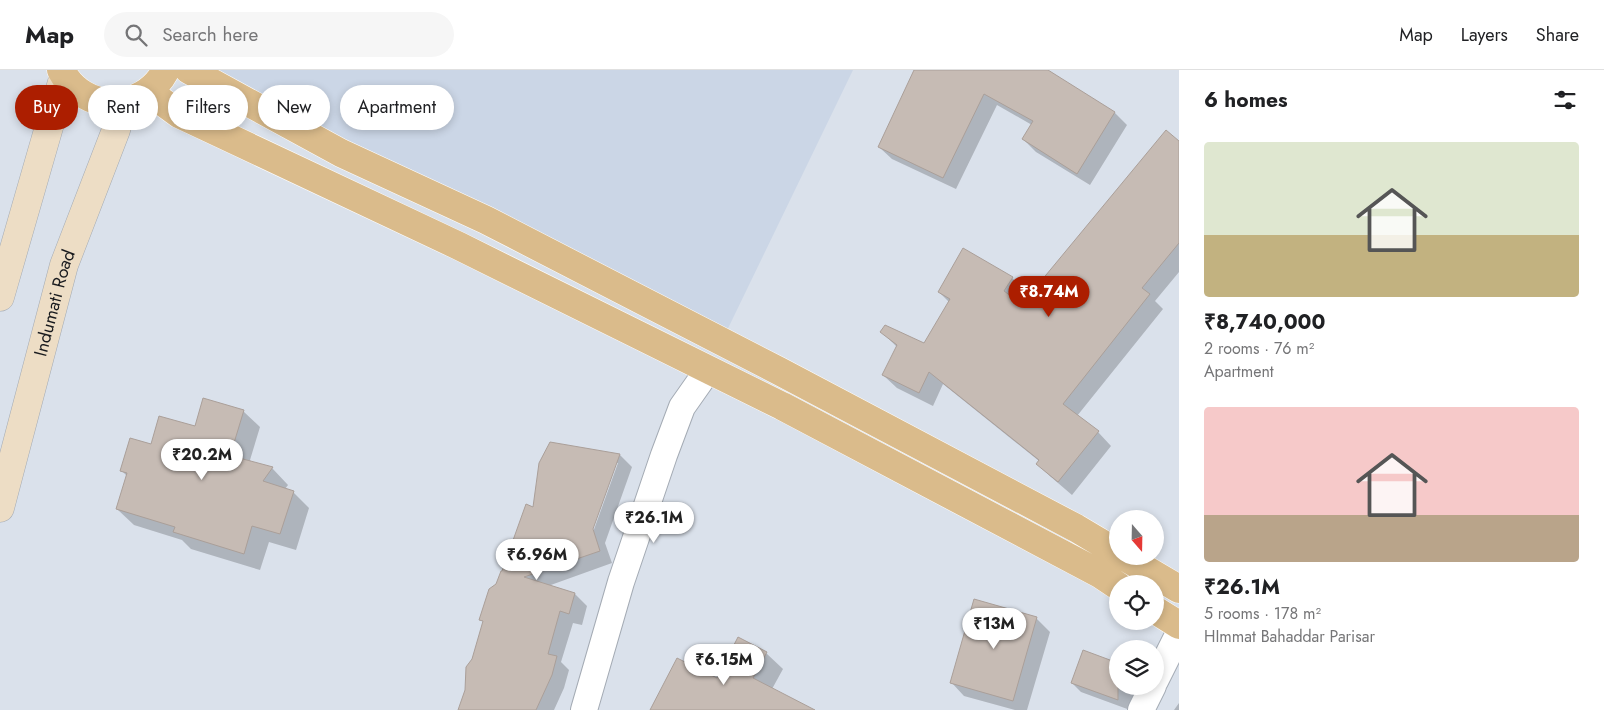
<!DOCTYPE html>
<meta charset="utf-8">
<style>
body{margin:0;font-family:Jost,sans-serif;background:#f6f6f6;color:#202124;height:100vh;display:flex;flex-direction:column;font-size:19px;white-space:nowrap}
*{box-sizing:border-box;margin:0}
p{font-size:16px;color:#757577}
.icon{flex:none;width:28px;height:28px;fill:none;stroke:currentColor;stroke-width:2;stroke-linecap:round;stroke-linejoin:round}
.map{position:relative;flex:1;overflow:hidden}
.side{display:flex;flex-direction:column;background:#fff;width:425px}
.side>*{flex:none}
.hud{position:absolute;left:15px;top:15px;width:475px;height:45px;display:flex;gap:10px}
.needle{width:32px;rotate:160deg}
.buttons{position:absolute;left:1109px;top:440px;display:grid;gap:10px}
.buttons a{display:grid;place-items:center;width:55px;height:55px;border-radius:50%;background:#fff;box-shadow:0 2px 8px #0003;font-size:25px}
.price{position:absolute;translate:-50% -42px;padding:0 11px;border-radius:18px;background:#fff;color:#222;font-size:16px;line-height:32px;filter:drop-shadow(0 1px 2px #0008)}
.price::after{content:'';position:absolute;left:50%;top:30px;width:15px;height:11px;margin-left:-8px;background:inherit;clip-path:polygon(0 0,100% 0,50% 100%)}
.price.selected{background:#ac1e00;color:#fff}
ul{padding:0;list-style:none}
li{display:grid;align-content:center;gap:10px;height:265px;padding:0 25px}
li span{display:grid;place-items:center;height:155px;border-radius:5px;color:#555}
li>.icon{margin-inline-start:auto}
span .icon{width:90px;height:90px;fill:#fffc;stroke-width:1}
li b{font-size:21px}
h2{display:flex;justify-content:space-between;align-items:center;height:60px;padding:0 25px;font-size:21px}
.chip{padding:0 18px;border-radius:22px;background:#fff;box-shadow:0 2px 8px #0003;font-size:18px;line-height:45px}
.chip.selected{background:#ac1e00;color:#fff}
header{display:flex;align-items:center;gap:30px;box-sizing:border-box;height:70px;padding:0 25px;background:#fff;border-bottom:1px solid #e0e0e0}
header strong{font-size:24px}
nav{display:flex;gap:28px;margin-inline-start:auto;font-size:18px}
.search{width:350px;height:45px;background:#f6f6f6;display:flex;align-items:center;gap:12px;box-sizing:border-box;padding:0 18px;border-radius:28px;color:#757577;font-size:19px}
main{display:flex;flex:1;min-height:0}
.map>svg:first-child{display:block}
.built{fill:#cbd6e6}
.shadow{fill:#0003;fill-rule:evenodd}
.building{fill:#c6bbb4;stroke:#aa9f99}
.lines{fill:none;stroke-linecap:round;stroke-linejoin:round}
.minor-casing{stroke:#a4abb4;stroke-width:28}
.secondary-casing{stroke:#a4abb4;stroke-width:29}
.primary-casing{stroke:#fff;stroke-width:29}
.minor{stroke:#fff;stroke-width:26}
.secondary{stroke:#edddc5;stroke-width:28}
.primary{stroke:#dabb8b;stroke-width:28}
.labels{text-anchor:middle;stroke-width:5;stroke-linejoin:round;paint-order:stroke}
.street-label{font-size:18px;fill:#181a1e;stroke:#e7eef8}
</style>
<header>
<strong>Map</strong>
<div class="search"><svg class="icon" aria-label="search" viewBox="0 0 24 24"><circle cx="10" cy="10" r="6"/><path d="M15 15l6 6"/></svg>Search here</div>
<nav><a>Map</a><a>Layers</a><a>Share</a></nav>
</header>
<main>
<div class="map">
<svg width="1179" height="640" viewBox="0 0 1179 640">
<rect width="100%" height="100%" fill="#dae1eb"/>
<path class="built" d="M174,0H853L719,277Z"/>
<path class="shadow" d="M925,0H1046L1115,43L1127,55L1090,115L1036,82L1023,69L1032,55L997,35L956,119L892,89L879,77Z
M1179,73V202L1155,231L1163,239L1077,346L1098,362L1111,376L1072,425L1051,407L1037,394L1039,391L943,314L933,336L897,318L883,305L897,277L882,262L925,275L949,232L939,222L1012,208L1026,221L1018,233L1022,235Z
M243,341L260,357L250,390L252,393L272,398L288,415L285,419L293,422L309,438L296,480L269,472L260,500L191,479L182,470L134,455L117,439L127,406L122,401L152,375L196,358Z
M620,385L632,397L605,473L612,493L548,516L575,524L587,536L582,555L573,553L561,592L569,600L564,618L554,640H460L484,552L481,549L534,438ZM616,393H618L592,465H589Z
M1036,548L1050,562L1027,640H1015L964,626L951,612Z
M766,583L783,599L772,619L803,640H652L718,610Z
M1072,613L1118,616H1145L1130,640L1081,622Z
M1179,633V640H1174Z"/>
<path class="building" d="M914,0H1048L1115,42L1077,104L1022,69L1033,51L984,24L943,108L878,77Z
M1166,60L1179,71V173L1142,218L1150,224L1063,334L1099,361L1058,412L1036,394L1039,390L929,302L919,323L882,305L897,275L880,262L885,255L924,273L950,229L938,222L963,178L1013,207L1004,221L1022,234Z
M203,328L244,340L234,373L243,389L273,397L263,411L294,421L280,464L252,456L244,484L173,462L175,457L116,439L127,403L120,401L130,368L151,374L159,346L195,356Z
M550,372L620,384L593,459L600,481L524,507L575,523L569,544L560,541L548,584L557,586L552,605L536,640H458L465,620L466,597L472,589L483,551L479,550L489,519L496,514L501,501H502L526,434L533,437L539,393Z
M974,529L1037,547L1013,631L950,613Z
M738,567L767,582L753,608L815,640H650L677,588L717,608Z
M1083,580L1118,593V630L1071,613Z"/>
<g class="lines">
<defs>
<path id="minor" d="M1155,611L1179,563
M584,640L621,512L664,385L682,337L708,300
M1141,640L1153,616"/>
<g id="secondary">
<path d="M0,227L64,5"/>
<path id="s1" d="M0,438L64,195L116,60L124,32"/>
</g>
<path id="primary" d="M61,0C84,44 143,43 166,0
M189,0L341,83L486,150L779,301L1076,458L1118,483
M149,22L179,44L459,176L782,336L1100,504L1118,516
M1123,486L1179,519
M1155,540L1179,555"/>
</defs>
<use href="#minor" class="minor-casing"/>
<use href="#secondary" class="secondary-casing"/>
<use href="#primary" class="primary-casing"/>
<use href="#minor" class="minor"/>
<use href="#secondary" class="secondary"/>
<use href="#primary" class="primary"/>
</g>
<g class="labels">
<g class="street-label">
<text dy="6" stroke="none"><textPath href="#s1" startOffset="212">Indumati Road</textPath></text>
</g>
</g>
</svg>
<div class="buttons">
<a><svg class="needle" viewBox="-14 -14 28 28"><path d="M0-13l5 13h-10z" fill="#e53935"/><path d="M0 13l5-13h-10z" fill="#757577"/></svg></a>
<a><svg class="icon" aria-label="locate" viewBox="0 0 24 24"><circle cx="12" cy="12" r="6"/><path d="M12 2v4M12 18v4M2 12h4M18 12h4"/></svg></a>
<a><svg class="icon" aria-label="layers" viewBox="0 0 24 24"><path d="M12 4l9 5-9 5-9-5zM3 14l9 5 9-5"/></svg></a>
</div>
<b class="price selected" style="left:1049px;top:248px">₹8.74M</b>
<b class="price" style="left:202px;top:411px">₹20.2M</b>
<b class="price" style="left:654px;top:474px">₹26.1M</b>
<b class="price" style="left:537px;top:511px">₹6.96M</b>
<b class="price" style="left:994px;top:580px">₹13M</b>
<b class="price" style="left:724px;top:616px">₹6.15M</b>
<div class="hud">
<a class="chip selected">Buy</a>
<a class="chip">Rent</a>
<a class="chip">Filters</a>
<a class="chip">New</a>
<a class="chip">Apartment</a>
</div>
</div>
<section class="side">
<h2>6 homes<svg class="icon" aria-label="filters" viewBox="0 0 24 24"><path d="M4 7h16M4 17h16"/><circle cx="9" cy="7" r="2"/><circle cx="15" cy="17" r="2"/></svg></h2>
<ul>
<li><span style="background:linear-gradient(#dfe7d0 60%,#c2b280 0)"><svg class="icon" aria-label="home" viewBox="0 0 24 24"><path d="M3 11l9-7 9 7M6 9v11h12V9"/></svg></span><div><b>₹8,740,000</b><p>2 rooms · 76 m²</p><p>Apartment</p></div></li>
<li><span style="background:linear-gradient(#f6c9c9 70%,#b9a48a 0)"><svg class="icon" aria-label="home" viewBox="0 0 24 24"><path d="M3 11l9-7 9 7M6 9v11h12V9"/></svg></span><div><b>₹26.1M</b><p>5 rooms · 178 m²</p><p>HImmat Bahaddar Parisar</p></div></li>
</ul>
</section>
</main>
